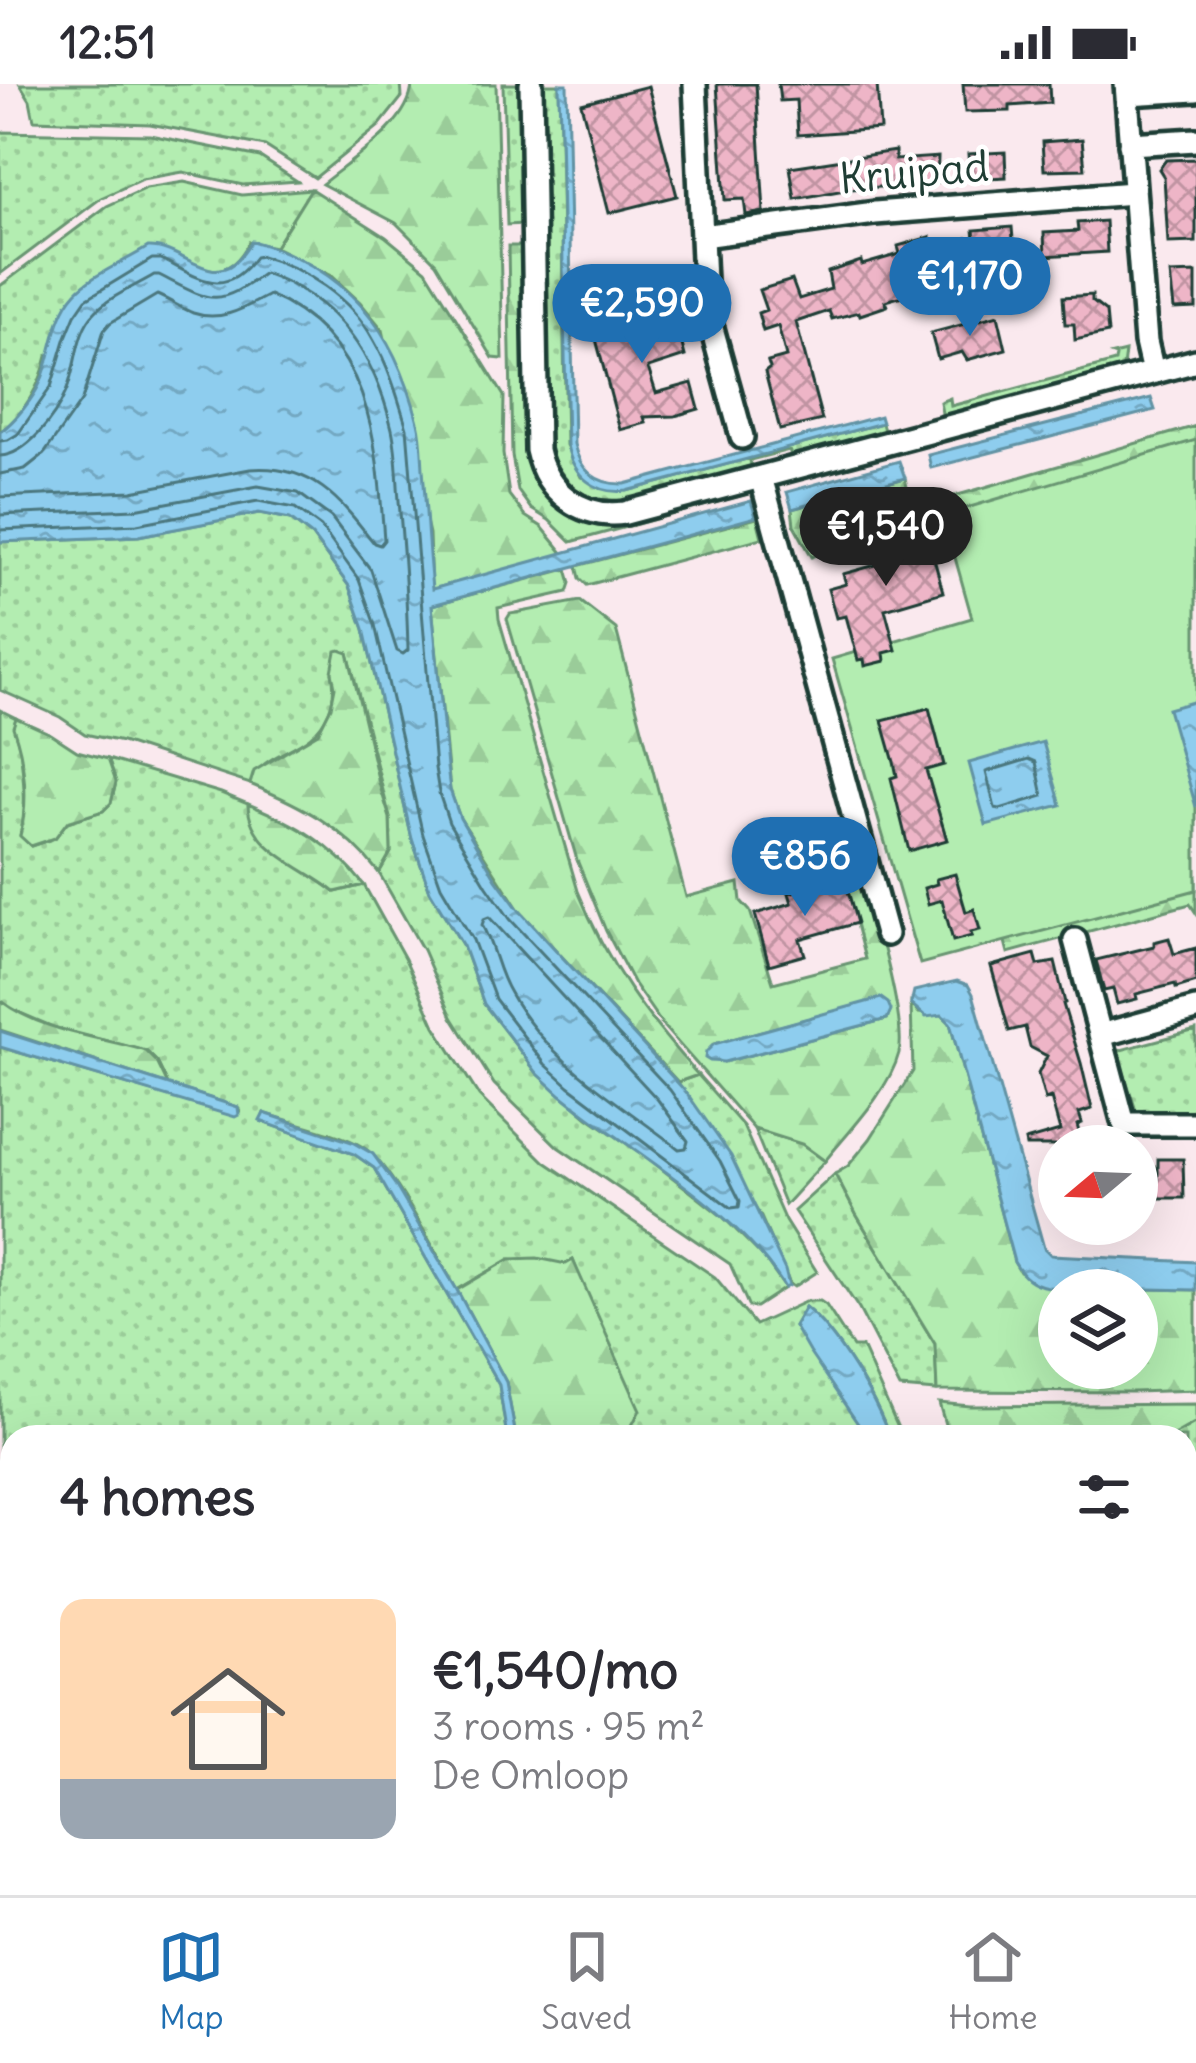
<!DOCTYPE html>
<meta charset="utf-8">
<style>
body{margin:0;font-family:Delius,sans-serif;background:#f7f7f7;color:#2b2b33;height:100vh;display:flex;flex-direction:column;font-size:45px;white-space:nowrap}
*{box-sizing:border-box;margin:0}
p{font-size:39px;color:#7c7c81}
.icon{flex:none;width:66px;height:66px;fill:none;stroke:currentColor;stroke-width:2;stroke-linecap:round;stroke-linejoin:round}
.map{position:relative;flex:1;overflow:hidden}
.drawer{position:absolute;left:0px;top:1341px;width:1197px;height:471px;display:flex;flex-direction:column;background:#fff;border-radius:36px 36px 0 0;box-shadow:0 12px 48px #0002}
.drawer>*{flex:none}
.needle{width:78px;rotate:251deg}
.tools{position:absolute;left:1038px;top:1041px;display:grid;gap:24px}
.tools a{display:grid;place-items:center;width:120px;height:120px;border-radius:50%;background:#fff;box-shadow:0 12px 48px #0002;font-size:60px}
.price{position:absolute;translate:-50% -102px;padding:0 27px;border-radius:42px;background:#1f6fb2;color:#fff;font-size:39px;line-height:78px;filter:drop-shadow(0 3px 6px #0008)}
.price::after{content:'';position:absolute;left:50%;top:72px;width:36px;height:27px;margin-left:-18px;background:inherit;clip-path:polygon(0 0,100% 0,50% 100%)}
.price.selected{background:#222;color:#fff}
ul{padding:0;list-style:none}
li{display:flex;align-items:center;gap:36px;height:300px;padding:0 60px}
li span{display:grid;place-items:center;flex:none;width:336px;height:240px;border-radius:24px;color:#555}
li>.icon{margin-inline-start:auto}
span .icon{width:144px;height:144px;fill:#fffc;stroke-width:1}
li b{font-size:51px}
h2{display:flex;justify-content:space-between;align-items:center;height:144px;padding:0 60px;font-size:51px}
.status{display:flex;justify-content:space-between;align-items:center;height:84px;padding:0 60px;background:#fff;direction:ltr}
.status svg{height:33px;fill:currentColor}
.tab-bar{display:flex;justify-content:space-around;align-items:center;height:168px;border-top:3px solid #e1e1e2;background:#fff;font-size:33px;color:#7c7c81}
.tab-bar a{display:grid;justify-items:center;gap:6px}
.tab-bar .selected{color:#1f6fb2}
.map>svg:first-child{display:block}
.grass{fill:url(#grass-dots);stroke:#699572;stroke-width:3}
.forest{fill:url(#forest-firs);stroke:#699572;stroke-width:3;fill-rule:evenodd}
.pitch{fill:#b3edb1;stroke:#699572;stroke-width:3}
.water{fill:url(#water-ripples);stroke:#6293a4;stroke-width:3}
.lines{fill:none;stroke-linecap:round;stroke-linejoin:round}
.shore{stroke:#4b777e;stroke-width:3}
.building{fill:url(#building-cross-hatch);stroke:#1f3d34;stroke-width:3}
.minor-casing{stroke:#1f3d34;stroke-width:30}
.minor{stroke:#fff;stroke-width:21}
.labels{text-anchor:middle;stroke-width:9;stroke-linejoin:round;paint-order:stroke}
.street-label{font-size:42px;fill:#1f3d34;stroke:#fff}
</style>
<div class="status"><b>12:51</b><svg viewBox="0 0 49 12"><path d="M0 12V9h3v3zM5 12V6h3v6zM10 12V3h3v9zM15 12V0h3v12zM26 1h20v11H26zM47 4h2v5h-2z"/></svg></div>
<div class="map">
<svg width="1196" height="1811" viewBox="0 0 1196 1811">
<defs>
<pattern id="grass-dots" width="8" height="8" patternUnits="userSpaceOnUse" patternTransform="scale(3)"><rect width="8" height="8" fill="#b3edb1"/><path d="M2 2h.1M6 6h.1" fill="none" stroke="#9acc99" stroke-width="1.8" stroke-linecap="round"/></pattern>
<pattern id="forest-firs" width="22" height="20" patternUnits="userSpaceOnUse" patternTransform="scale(3)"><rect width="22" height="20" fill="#b3edb1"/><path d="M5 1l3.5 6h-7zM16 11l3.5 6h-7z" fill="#9acc99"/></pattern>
<pattern id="water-ripples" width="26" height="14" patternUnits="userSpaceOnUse" patternTransform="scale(3)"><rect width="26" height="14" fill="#8ecdee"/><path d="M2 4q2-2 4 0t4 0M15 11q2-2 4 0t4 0" fill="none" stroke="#73a8c2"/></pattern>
<pattern id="building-cross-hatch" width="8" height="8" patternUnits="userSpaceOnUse" patternTransform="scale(3)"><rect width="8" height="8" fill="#eeb5c7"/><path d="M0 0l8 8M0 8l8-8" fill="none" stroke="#c094a2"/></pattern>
</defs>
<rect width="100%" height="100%" fill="#fae9ee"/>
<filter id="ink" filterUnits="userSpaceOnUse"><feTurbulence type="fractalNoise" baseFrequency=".00833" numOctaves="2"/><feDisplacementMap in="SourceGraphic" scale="24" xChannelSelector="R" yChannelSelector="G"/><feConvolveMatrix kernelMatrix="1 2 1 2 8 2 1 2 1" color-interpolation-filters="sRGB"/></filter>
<g filter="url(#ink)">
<path class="grass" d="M20,0H401L402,13L379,42L315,94L265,62L150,40L34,36L30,16Z
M503,0H519L523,140L507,141Z
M543,0H559L566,361L581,393L627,407L882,339L885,351L791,371L789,366L750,376L751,382C733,387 715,391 697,398C634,420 580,440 548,364L541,46Z
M0,48L150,51L260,73L297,97L243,101L183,88L142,95L101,114L0,190Z
M184,98L242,111L311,105L275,163L249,158C240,176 230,186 209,187L47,272C41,300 24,331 0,348V202L107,122L146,104Z
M1125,268L1123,283L950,334L942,329L940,318L950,314L951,322L1115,278L1116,272L1113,271Z
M259,429L290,435L312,452L349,502L364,545L412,755L430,807L463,862L484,920L537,989L588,1033L649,1075L723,1133L763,1173L785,1204L756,1223H749L730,1180L558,1063L494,1000L452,933L423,866L379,789L391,768L390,734L348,569L332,588C335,602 334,614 329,627C311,671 264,663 250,700L122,658L85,650L60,633L0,606V458L138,452Z
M0,626L16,634C11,648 20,657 21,672C24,699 27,725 20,751L31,762L55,754L67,738L103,727L111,719L116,698L108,675L221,709L248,720C250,760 307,786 335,808L364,801L405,875L435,942L479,1012L545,1078L715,1193L755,1241L807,1217H820L826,1221L853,1263H862L902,1353H889C877,1316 835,1247 805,1223L794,1242L867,1353H626L635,1331L573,1176L566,1180L510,1175L457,1206C439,1175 390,1078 363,1063C338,1048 293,1039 264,1029L261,1037L354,1070L374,1084L499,1301L507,1353H12V1555L0,1552V963L235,1032L240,1027L238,1023L168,1001L157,978L146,967L53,943L13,926L0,916Z
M1196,946V1027H1136L1117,967Z
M698,991L743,1042L785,1137L817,1188L794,1203L790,1200L761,1133L678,998Z
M754,1045L802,1060L825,1077L785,1121Z
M835,1090L856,1130L935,1260L937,1307L900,1304L859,1225L794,1127Z
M1196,1338V1585L1185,1582V1353H1170Z
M0,1578L12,1581V1800H521L517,1811H0Z
M1196,1682V1811H1129L1119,1800H1185V1685Z
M641,1800H1073L1083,1811H632Z"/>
<path class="forest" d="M412,0H496L503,275L493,274L436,179L396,139L322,100C351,76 411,40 412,0Z
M311,105L386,153L426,186L504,312L503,370L509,411L525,432L542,443L564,470L431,506L429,450L383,246L360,218L332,192L275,163Z
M508,162H524L526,346L579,431L735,407L747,410L571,458L549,436L531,425L518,407L512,371Z
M1196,342V368L959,437L951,413Z
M905,394L910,417L891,437L870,433L853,457L812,473L794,441L792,425Z
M757,434L762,454L587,501L580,494L577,482Z
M567,485L571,499L568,508L498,524L499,535L578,807C608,882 645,931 698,991L678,998L519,826L460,734L450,706L432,521Z
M580,517L616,545L686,813L739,799L741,817L750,827L773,899L865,875L836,763L855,760C866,802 908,934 899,969C889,1007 849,1047 825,1077L802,1060L754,1045L664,943L634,900L606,847L577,776L507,535L510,530ZM880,915L887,935L724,978L714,960Z
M340,566L348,569L379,699L390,734L391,768L379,789C343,743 303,722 250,700L254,687L318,649L331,623L335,603L332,588L336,567Z
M16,634L51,650L77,667L108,675L116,698L111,719L103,727L67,738L55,754L31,762L20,752C29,717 25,677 13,643Z
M248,720C296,740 331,759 364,801L335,808C305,783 249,767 248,720Z
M1196,796V829L1190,820L1008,869L1002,846Z
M0,916C41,948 97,952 146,967L157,978L168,1001L0,946Z
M911,920L919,929L942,931L950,939L1014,1178L1020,1188L1048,1203L1196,1206V1306L1133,1308L937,1307L935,1260L856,1130L835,1090L848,1082L870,1055L913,987ZM1059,1206H1137V1284H1059Z
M537,1174L566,1180L573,1176L640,1326L626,1353H516L506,1298L457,1206L510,1175Z
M939,1319L970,1322L1196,1320V1338L1170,1353H952L946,1344Z"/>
<path class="pitch" d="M1196,356V806L920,880L832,575L972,534L943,431Z"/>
<path class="water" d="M559,0H567L574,360C580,387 597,401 625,400L880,332L882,339L627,407C595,411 573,392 567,361Z
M252,157C347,183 395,245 418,338C422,353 422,370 423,385C426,425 428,466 432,505L751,417L756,433L432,521L447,683L450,706L460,734L496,795L519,826L686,1008L731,1072L785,1186L789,1202L785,1204C737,1124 632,1069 561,1011L537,989L484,920L463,862L430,807L412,755L364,545L349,502L312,452L290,435L259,429L139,452L0,458V348C15,337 34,314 41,297C54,267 53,233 76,208C92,191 128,176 148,163C181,161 212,207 240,173C245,168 248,162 252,157Z
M1151,314L1155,326L931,384L928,371Z
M899,377L905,394L792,425L787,408Z
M1196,617V723L1168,625Z
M1043,658L1061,721L986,741L969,679Z
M957,897L968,901L973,910L1044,1164L1051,1171L1196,1178V1206L1048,1203C1031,1200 1023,1193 1014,1178L950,939L942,931L926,933L911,920L914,907Z
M881,914L888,919L891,926L887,935L724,978L710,977L705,974L706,968L714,960Z
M0,947L238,1023L239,1031L235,1033L0,963Z
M264,1029L352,1058L373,1070L394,1099L457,1206L506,1298L516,1353H507L499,1301L374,1084L354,1070L260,1037Z
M805,1223C835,1247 877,1316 889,1353H867L809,1268L794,1242Z"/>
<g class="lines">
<path class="shore" d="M0,357L8,356L18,350L51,303L66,253L75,231L86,215L152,175H161C198,193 224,217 255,173L261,172C305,184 351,214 373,255C389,282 398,314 407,344L435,684L439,709L449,739L487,802L510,835L670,1006L720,1077L740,1117L739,1123L731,1124L569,1002L545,980L495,915L473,856L441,802L423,751L375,541L359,496L321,443L295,424L258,417L137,440L0,446
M0,372C27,371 56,332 66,308C77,283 75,247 96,227C111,212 136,202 154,191H159C210,217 216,225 264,189C338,214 375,272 392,345C398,372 397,401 400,428C404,474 407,520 408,566L403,570L397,567L371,486L331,433L298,409L258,402L135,425L0,431
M0,390L25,385L44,370L82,316L104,246L110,239L157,211C169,216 181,224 193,229C222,239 246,223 269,211C372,255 377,358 384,456L380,461L374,459C340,415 312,380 250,385L132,407L0,413
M1029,675L1036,678L1043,712L1000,725L995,724L986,688Z
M489,833L658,1016L688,1057L686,1064L679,1065C618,1017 549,979 510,909C497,888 494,862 482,841L484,835Z"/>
</g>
<path class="building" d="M717,0H756L764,128L746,131L744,115L725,116Z
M778,0H877L880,45L798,51L796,16L780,17Z
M963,0H1049L1050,19L1010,22V27L965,28Z
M648,2L677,112L609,129L581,19Z
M1082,55L1085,85L1044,86L1042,58Z
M895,67V76L938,73L937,99L850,105L795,115L790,83Z
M1005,68L1006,93L970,95L968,70Z
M1196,75V158L1168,159L1164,93L1159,85L1166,76Z
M1105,137L1107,168L1045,172L1044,149L1078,147L1077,139Z
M1012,143L1014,168L967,171V154H975L974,146Z
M930,153L932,176L905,183L910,210L885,217L887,222L860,231L859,228L832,235L829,227L796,238L822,336L780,346L765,288L770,284L768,278L786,273L778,242L763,247L758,229L766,226L759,206L792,196L799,215L831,205L828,188L861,177L862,181L900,170L898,162Z
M1196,189V224L1174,225L1170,190Z
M1092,211V217L1106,228L1108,249L1075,256L1074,240H1065L1063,213Z
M671,219L685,272L648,284L656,309L692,299L699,325L675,332L644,333L646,339L620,346L592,240L618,233L638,245L645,226Z
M998,231L1006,265L967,276L962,268L938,275L931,249Z
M924,438L943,508L885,525L896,566L884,569L885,577L865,582L864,575L858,576L846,532L836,534L828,505L846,500L843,490L876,481L869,454Z
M929,624L944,681L926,686L947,756L909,767L891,694L897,692L894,678L882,636Z
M955,790L966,828L974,825L980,846L971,848L972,852L953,857L942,816L928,820L924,804L937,800L936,795Z
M844,793L857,839L800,855L805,871L769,881L755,830L792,819L789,809Z
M1169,854L1174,870L1196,864V898L1176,904L1175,900L1136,910L1137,915L1117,920L1113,905L1104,907L1096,876L1154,862V858Z
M1035,870L1038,881L1055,878L1065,919L1063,920L1081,979L1092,1025L1079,1029L1082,1039L1077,1041L1083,1062H1026L1025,1057L1060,1047L1051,1014L1045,1016L1038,990L1047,972L1030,963L1025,943L1009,947L991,882Z
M1158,1075H1183L1184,1114H1148L1149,1095H1158Z"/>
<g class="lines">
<defs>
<path id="minor" d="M531,0L537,366C546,408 581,435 625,429L1196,277
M695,0L705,219L742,353
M1126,0L1146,258L1153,288
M1127,10L1196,6
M1130,60L1196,56
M702,152L875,129L1133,109
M761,393L886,850
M1075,856L1124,1040H1196
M1101,951L1196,925"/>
</defs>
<use href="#minor" class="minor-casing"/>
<use href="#minor" class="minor"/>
</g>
</g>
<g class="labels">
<g class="street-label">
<text transform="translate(914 88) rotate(-5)" y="15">Kruipad</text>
</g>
</g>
</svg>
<div class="tools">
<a><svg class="needle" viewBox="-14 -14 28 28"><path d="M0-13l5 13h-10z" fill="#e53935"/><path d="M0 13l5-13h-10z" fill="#7c7c81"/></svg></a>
<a><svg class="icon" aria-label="layers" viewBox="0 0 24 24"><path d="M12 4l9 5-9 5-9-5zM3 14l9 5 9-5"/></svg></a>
</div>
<b class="price" style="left:970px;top:255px">€1,170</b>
<b class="price" style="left:642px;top:282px">€2,590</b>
<b class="price selected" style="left:886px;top:505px">€1,540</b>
<b class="price" style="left:805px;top:835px">€856</b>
<section class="drawer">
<h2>4 homes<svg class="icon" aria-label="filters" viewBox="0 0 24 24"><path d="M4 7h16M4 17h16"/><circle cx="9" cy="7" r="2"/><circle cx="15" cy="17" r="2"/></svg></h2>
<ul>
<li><span style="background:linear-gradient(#ffd9b3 75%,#9aa5b1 0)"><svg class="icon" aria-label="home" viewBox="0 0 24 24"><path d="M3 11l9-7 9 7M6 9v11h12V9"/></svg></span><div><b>€1,540/mo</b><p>3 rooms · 95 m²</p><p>De Omloop</p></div></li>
</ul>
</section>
</div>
<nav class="tab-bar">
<a class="selected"><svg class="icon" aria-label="map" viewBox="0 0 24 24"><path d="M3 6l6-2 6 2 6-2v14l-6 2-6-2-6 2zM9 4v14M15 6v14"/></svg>Map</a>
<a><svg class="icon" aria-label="saved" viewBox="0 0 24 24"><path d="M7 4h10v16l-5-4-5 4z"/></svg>Saved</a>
<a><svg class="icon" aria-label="home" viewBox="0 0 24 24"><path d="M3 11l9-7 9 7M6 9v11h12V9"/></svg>Home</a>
</nav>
